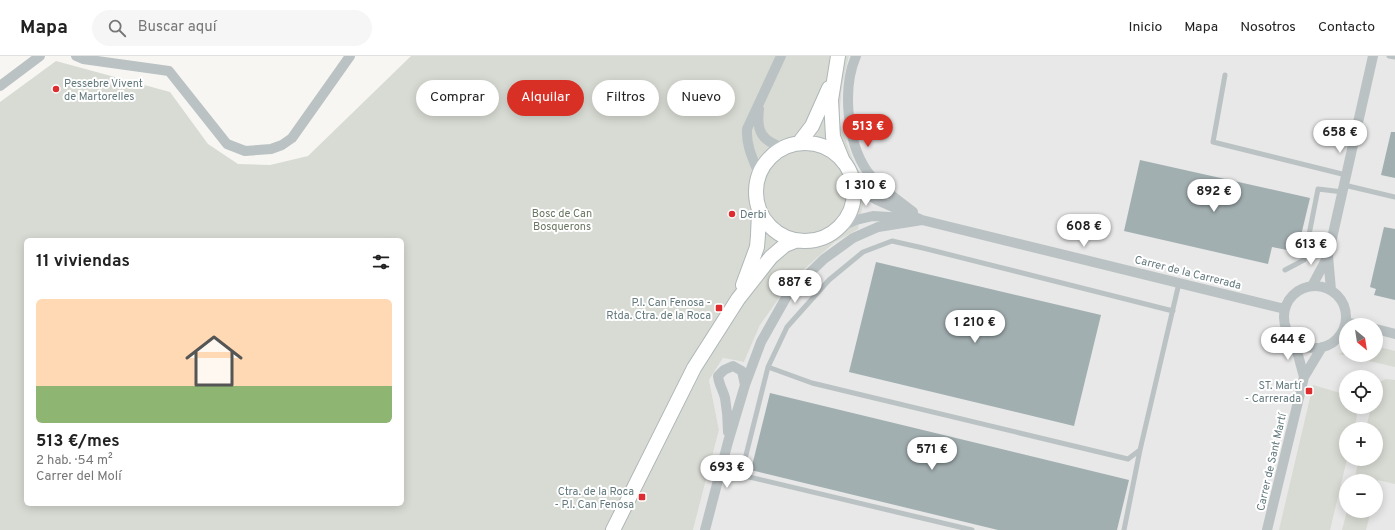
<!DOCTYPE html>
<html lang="es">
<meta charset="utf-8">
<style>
body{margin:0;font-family:Overpass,sans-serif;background:#f6f6f6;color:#222;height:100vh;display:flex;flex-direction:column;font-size:15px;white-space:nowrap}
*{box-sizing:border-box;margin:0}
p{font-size:13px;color:#767676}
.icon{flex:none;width:22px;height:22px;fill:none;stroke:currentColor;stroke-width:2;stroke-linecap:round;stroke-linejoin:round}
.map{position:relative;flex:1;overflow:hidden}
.details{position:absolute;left:24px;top:182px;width:380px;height:268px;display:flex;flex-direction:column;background:#fff;border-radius:6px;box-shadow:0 2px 10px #0003}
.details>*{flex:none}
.banner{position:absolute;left:416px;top:24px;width:380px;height:36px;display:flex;gap:8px}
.needle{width:26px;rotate:150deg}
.buttons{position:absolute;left:1339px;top:262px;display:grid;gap:8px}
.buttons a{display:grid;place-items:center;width:44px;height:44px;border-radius:50%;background:#fff;box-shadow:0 2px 10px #0003;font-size:20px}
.price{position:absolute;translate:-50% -34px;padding:0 9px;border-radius:14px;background:#fff;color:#222;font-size:13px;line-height:26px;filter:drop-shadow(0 1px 2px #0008)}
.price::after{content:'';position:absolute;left:50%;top:24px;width:12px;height:9px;margin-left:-6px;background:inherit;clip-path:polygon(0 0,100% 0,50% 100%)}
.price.selected{background:#d93025;color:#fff}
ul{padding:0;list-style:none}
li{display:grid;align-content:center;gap:8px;height:212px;padding:0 12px}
li span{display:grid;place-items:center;height:124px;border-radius:6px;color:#555}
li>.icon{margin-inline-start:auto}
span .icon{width:72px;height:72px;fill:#fffc;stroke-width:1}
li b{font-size:17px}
h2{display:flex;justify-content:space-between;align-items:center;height:48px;padding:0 12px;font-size:17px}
.chip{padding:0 14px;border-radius:18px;background:#fff;box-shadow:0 2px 10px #0003;font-size:14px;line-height:36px}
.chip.selected{background:#d93025;color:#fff}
header{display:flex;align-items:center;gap:24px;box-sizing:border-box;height:56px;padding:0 20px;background:#fff;border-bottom:1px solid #e0e0e0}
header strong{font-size:19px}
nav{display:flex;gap:22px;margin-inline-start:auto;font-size:14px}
.search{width:280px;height:36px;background:#f6f6f6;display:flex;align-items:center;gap:10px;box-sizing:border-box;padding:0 14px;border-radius:22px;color:#767676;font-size:15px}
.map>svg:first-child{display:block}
.built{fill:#e7e8e7;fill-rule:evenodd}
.green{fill:#d8dbd3;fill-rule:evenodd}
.building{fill:#a2afb1}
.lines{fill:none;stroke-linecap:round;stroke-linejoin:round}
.secondary-casing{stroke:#aeb6b8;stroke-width:16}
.lane{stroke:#bbc2c3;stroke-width:5}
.street{stroke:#bbc2c3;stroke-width:10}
.secondary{stroke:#fff;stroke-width:14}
.poi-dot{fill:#dd2d31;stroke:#fff;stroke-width:1.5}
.labels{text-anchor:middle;stroke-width:4;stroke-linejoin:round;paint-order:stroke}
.poi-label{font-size:11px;fill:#63797d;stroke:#fff;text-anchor:end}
.park-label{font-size:11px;fill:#6a7661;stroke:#fff}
.street-label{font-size:11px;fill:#63797d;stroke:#fff}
</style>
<header>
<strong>Mapa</strong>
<div class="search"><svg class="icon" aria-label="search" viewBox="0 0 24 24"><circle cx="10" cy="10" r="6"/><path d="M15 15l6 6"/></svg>Buscar aquí</div>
<nav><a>Inicio</a><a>Mapa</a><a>Nosotros</a><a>Contacto</a></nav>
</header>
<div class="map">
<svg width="1395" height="474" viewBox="0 0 1395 474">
<rect width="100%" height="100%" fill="#f7f6f3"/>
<path class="built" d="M849,0H1395V474H693L719,374L709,324L723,302L744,306L760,269L792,224L835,186L858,172L867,129L853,104L839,65L842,31ZM1346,269H1376V299H1346ZM1346,321H1376V351H1346ZM1346,373H1376V403H1346ZM1346,425H1376V455H1346Z"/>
<path class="green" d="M411,0H849L842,31L839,65L853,104L867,129L858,173L835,186L792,224L760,269L744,306L723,302L709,324L719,374L693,474H0V46L56,5L170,36L208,88L238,108L270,109L308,100ZM26,184H402V448H26Z
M1376,290L1395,295V311L1339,298L1346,294V299H1376Z
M1386,323L1395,324V428L1378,424L1376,432V425H1354L1359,403H1376V373H1366L1371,351H1376L1377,327Z
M1313,329L1344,338L1346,339V351H1355L1357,360L1354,373H1346V403H1347L1330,474H1279Z
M1347,455H1371L1366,474H1342Z"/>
<path class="building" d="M1391,76H1395V122L1381,119Z
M1140,104L1310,142L1297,196L1272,191L1268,208L1124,175Z
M1384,171L1395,173V244L1374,239L1376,233L1370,231Z
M876,206L1101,259L1074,370L849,316Z
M770,337L1129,424L1117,474H998L751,414Z"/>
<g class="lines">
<defs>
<path id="secondary" d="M838,0L831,44L833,81L842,103
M756 136a49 49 0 1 1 98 0a49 49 0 1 1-98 0Z
M799,87L812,70L829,32
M743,229L757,191L758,179L759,155
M613,474L694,312L738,243L771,201L785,189L795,185"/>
</defs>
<use href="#secondary" class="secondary-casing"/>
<path class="lane" d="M1389,0L1395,1
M1225,19L1213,86L1346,119
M1344,129L1395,141
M1285,214L1304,204L1318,133L1343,136
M1173,255L923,192L892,185L863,196L829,224L787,271L768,311L812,327L1128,403L1140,394L1179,227
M768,311L741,419L972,474
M1124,474L1140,394"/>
<path class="street" d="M76,0L83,3L169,15L227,88L245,95L271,93L282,89L292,82L350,0
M856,0C842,32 847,86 867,115C879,132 897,143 913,156
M0,30L40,0
M759,53C756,76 762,85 784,92
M759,118C753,103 746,90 747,73L781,0
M855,129L877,144L922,164L1285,253
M840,171L856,164L873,160L905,162
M1328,200L1331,234
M1284 261a31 31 0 1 1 62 0a31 31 0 1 1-62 0Z
M1312,230L1328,200L1373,0
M1346,266L1359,269
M1376,273L1395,278
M1294,284L1304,321
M728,376C728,364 727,353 725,342C723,334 719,329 718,320L724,314L733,310L742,315L745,329
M705,474L728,386L745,329L761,286L788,238L824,203L853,182L878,171L922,164
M1267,474L1304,321L1322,291"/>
<use href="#secondary" class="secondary"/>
</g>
<g class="poi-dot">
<circle cx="56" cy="33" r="4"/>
<circle cx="732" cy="158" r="4"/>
<rect x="715" y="248" width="8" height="8" rx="2"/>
<rect x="1305" y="331" width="8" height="8" rx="2"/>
<rect x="638" y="437" width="8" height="8" rx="2"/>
</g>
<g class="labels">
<g class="poi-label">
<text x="64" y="31" text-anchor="start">Pessebre Vivent<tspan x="64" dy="13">de Martorelles</tspan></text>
<text x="740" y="162" text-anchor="start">Derbi</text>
<text x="711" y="250">P.I. Can Fenosa -<tspan x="711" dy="13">Rtda. Ctra. de la Roca</tspan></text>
<text x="1301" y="333">ST. Martí<tspan x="1301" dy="13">- Carrerada</tspan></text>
<text x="634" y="439">Ctra. de la Roca<tspan x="634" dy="13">- P.I. Can Fenosa</tspan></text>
</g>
<g class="park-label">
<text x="562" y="161">Bosc de Can<tspan x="562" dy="13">Bosquerons</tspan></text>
</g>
<g class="street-label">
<text transform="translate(1188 216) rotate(14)" y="4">Carrer de la Carrerada</text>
<text transform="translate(1271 406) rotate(-77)" y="4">Carrer de Sant Martí</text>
</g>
</g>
</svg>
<div class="buttons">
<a><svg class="needle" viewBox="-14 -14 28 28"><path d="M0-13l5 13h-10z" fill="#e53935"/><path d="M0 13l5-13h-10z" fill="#767676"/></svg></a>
<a><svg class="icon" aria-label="locate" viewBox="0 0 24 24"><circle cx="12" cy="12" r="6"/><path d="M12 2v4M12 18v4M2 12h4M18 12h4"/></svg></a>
<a>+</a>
<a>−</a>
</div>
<b class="price selected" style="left:868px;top:92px">513 €</b>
<b class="price" style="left:1340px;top:98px">658 €</b>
<b class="price" style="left:866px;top:151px">1 310 €</b>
<b class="price" style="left:1214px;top:157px">892 €</b>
<b class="price" style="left:1084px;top:192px">608 €</b>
<b class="price" style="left:1311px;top:210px">613 €</b>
<b class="price" style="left:795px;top:248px">887 €</b>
<b class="price" style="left:975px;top:288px">1 210 €</b>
<b class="price" style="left:1288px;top:305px">644 €</b>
<b class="price" style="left:932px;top:415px">571 €</b>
<b class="price" style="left:727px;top:433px">693 €</b>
<div class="banner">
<a class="chip">Comprar</a>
<a class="chip selected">Alquilar</a>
<a class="chip">Filtros</a>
<a class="chip">Nuevo</a>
</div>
<section class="details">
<h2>11 viviendas<svg class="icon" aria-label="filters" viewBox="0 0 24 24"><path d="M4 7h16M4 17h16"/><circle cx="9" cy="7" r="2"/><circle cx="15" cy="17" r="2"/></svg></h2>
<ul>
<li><span style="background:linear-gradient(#ffd9b3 70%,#8fb573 0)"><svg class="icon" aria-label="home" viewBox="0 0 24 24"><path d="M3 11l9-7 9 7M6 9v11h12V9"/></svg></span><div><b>513 €/mes</b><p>2 hab. · 54 m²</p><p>Carrer del Molí</p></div></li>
</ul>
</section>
</div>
